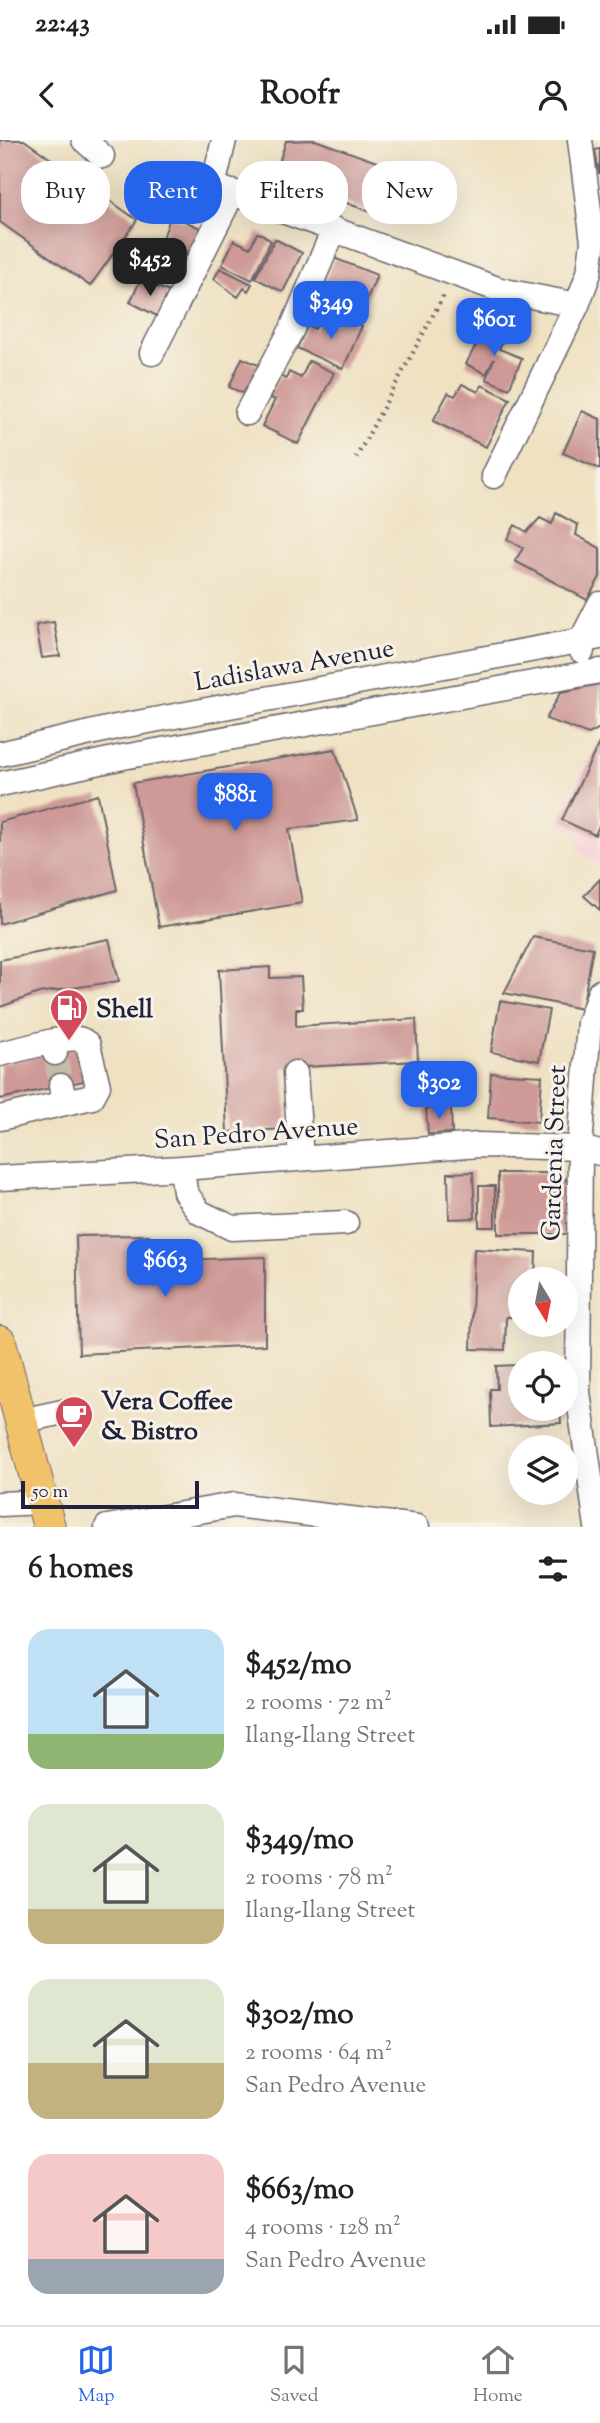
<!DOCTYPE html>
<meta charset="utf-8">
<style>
body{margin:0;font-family:"Sorts Mill Goudy",serif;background:#f2f2f2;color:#222;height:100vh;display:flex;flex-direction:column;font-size:26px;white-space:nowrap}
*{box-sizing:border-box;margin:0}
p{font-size:23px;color:#767676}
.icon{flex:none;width:38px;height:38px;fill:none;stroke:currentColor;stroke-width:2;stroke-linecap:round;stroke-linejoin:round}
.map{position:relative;height:1387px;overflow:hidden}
.sheet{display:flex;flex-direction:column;background:#fff;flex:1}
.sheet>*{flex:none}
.banner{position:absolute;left:21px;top:21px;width:558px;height:63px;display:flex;gap:14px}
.needle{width:46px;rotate:170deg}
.fabs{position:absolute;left:508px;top:1127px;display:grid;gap:14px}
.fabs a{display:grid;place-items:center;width:70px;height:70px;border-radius:50%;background:#fff;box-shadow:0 7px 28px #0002;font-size:35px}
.scale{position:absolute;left:21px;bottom:18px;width:178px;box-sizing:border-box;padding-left:7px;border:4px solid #22223b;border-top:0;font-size:19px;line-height:24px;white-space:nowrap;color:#22223b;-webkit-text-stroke:5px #f7f3e8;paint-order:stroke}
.price{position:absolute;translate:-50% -60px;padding:0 16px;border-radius:14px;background:#2563eb;color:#fff;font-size:23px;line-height:46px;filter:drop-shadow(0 2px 4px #0008)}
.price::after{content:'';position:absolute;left:50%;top:42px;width:21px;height:16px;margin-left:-10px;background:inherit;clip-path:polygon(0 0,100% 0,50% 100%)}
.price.current{background:#222;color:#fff}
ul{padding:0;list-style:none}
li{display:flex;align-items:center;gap:21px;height:175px;padding:0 28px}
li span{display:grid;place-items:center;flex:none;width:196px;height:140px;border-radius:21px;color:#555}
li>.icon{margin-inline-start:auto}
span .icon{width:84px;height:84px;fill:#fffc;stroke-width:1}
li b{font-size:30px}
h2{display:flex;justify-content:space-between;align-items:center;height:84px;padding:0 28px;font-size:30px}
.tag{padding:0 24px;border-radius:28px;background:#fff;box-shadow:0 7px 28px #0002;font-size:24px;line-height:63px}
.tag.current{background:#2563eb;color:#fff}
.status{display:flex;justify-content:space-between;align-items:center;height:49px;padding:0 35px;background:#fff;direction:ltr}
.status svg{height:19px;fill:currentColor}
header{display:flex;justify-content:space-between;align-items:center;height:91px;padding:0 28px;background:#fff;font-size:32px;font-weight:800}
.menu{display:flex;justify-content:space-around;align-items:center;height:98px;border-top:2px solid #e0e0e0;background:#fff;font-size:19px;color:#767676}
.menu a{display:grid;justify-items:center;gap:4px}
.menu .current{color:#2563eb}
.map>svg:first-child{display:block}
.built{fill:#f7cfd4}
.building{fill:#ce9996}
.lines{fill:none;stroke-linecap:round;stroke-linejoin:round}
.minor-tunnel{stroke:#c6bba7;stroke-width:24;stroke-dasharray:24 12;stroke-linecap:butt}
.minor-casing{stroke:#6a656a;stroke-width:27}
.major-casing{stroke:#6a656a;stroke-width:34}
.path{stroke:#6a656a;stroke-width:4.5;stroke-dasharray:2 5;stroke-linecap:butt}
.minor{stroke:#fff;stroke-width:24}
.major{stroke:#f2c26a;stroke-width:32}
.labels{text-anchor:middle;stroke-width:6;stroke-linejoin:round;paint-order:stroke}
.street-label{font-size:26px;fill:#22223b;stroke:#f7f3e8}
.poi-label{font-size:26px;font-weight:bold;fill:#22223b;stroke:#f7f3e8;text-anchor:start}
</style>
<div class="status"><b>22:43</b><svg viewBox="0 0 49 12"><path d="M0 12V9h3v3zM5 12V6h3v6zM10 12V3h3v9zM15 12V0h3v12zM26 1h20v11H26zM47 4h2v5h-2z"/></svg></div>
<header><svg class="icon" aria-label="back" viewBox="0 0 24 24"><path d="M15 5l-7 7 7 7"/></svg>Roofr<svg class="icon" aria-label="person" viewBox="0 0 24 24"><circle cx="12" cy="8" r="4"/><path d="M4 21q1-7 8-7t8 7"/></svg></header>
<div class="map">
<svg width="600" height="1387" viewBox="0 0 600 1387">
<rect width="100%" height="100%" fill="#f7f3e8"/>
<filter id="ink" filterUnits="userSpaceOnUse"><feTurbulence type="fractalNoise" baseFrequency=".0143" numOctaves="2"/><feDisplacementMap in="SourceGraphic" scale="14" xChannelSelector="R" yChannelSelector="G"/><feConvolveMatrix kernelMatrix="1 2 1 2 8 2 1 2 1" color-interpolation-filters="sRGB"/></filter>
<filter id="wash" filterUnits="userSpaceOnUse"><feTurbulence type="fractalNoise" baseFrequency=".00686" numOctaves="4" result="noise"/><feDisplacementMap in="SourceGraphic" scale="28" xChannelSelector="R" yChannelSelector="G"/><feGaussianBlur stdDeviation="1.57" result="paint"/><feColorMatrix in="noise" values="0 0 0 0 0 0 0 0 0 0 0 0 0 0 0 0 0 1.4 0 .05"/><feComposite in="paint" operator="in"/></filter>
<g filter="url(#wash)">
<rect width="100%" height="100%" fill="#efe1c2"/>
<path class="built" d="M600,599V726L575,707L583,698L557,682L596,602Z"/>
<g id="blocks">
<path class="building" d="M0,0H24L137,80L90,146L0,82Z
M315,0L391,27L373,73L275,36L286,1Z
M600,9V33H599L595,10Z
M171,75L207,91L193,115L163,98Z
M257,93L262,94L271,101L252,140L222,125L234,100L250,108Z
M275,99L302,113L283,152L255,138Z
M160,100L191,116L176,142L147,126Z
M334,118L377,135L358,181L316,164Z
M220,128L252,144L248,151L244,148L238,157L214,139Z
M141,139L169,152L159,177L130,162Z
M338,175L362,186L343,229L297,208L307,186L315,189L320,178L334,184Z
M486,185L505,195L499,209L522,218L509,249L486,239L494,219L486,234L466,224Z
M242,218L263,227L249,256L229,247Z
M309,221L334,233L298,304L262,286L275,260L267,256L280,236L286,239L289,232L301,238Z
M462,244L478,252L482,245L510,259L486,307L433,281L448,253L455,256Z
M582,271L600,279V329L563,313Z
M556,373L578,385L576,395L600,408V437L587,460L515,421L523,408L507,399L515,385L527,392L540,378L552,384Z
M54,482L60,516L42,518L36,485Z
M600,544V588L589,594L546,579L561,552Z
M600,601V684L595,695L562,680Z
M335,609L358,680L289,689L302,763L159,787L133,643Z
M98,655L117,750L0,784V682Z
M600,739V770L584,756Z
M533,797L593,808L582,869L504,853Z
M109,799L119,841L39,853L0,867V820Z
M270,827V838L301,837L303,869H296V886L416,879L418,921L284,928L288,989L227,992L219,830Z
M500,861L549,870L539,921L491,912Z
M80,907L88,940L0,959V924Z
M491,933L542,936L539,982L488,978Z
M451,967L452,993L428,994L426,969Z
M473,1032L475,1078L449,1079L448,1033Z
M498,1033H549V1039L572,1040L571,1094H498Z
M479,1046H495V1087H479Z
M149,1095L151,1121L265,1117V1205L79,1214L76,1096Z
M474,1109L536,1112L535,1139H520V1177H506L505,1210L471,1209Z
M520,1225V1269H560L561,1283L491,1287L490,1249H497L496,1226Z"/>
</g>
</g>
<g filter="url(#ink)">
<use href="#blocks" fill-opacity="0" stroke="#6a656a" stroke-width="2"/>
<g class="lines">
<path class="minor-tunnel" d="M55,913L61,946"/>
<defs>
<path id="minor" d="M84,0L102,16
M224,0L214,42L217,47L500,150L577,165
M152,213L233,52
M247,273L292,189L334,89
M494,336L577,165L589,133L593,102L580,0
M582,511L581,501L600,464
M0,614L116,587L600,497
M0,644L123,617L600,531
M53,901C65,900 80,894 88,905L98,946L92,957L65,963
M0,914L53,901L55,913
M295,933L301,1018
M0,978L65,963L61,946
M182,1028L185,1052L199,1072L232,1088L346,1083
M0,1038L182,1028L479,1005L580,1008L600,1013
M21,1281L67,1271
M0,1364L42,1362
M107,1387L234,1365L417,1387
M597,1387L578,1252L580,1008L589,883L600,852"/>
<path id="major" d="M0,1202L49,1387"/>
</defs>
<use href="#minor" class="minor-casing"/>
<use href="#major" class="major-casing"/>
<path class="path" d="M356,318L445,153"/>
<use href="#minor" class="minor"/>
<use href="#major" class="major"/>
</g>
</g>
<defs>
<symbol id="fuel-pin" viewBox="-11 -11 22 30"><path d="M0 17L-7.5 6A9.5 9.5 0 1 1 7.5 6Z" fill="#d1495b" stroke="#f7f3e8"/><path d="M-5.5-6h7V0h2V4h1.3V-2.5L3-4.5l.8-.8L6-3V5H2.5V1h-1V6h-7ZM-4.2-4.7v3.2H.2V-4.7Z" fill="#fff"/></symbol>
<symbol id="cafe-pin" viewBox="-11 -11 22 30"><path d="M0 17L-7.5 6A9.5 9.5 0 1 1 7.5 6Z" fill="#d1495b" stroke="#f7f3e8"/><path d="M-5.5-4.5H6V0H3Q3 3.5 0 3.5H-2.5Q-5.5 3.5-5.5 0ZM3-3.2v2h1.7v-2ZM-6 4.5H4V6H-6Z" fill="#fff"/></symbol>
</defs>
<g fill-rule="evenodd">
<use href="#fuel-pin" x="47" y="846" width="44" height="60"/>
<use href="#cafe-pin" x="52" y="1253" width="44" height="60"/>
</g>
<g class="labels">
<g class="street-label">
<text transform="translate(294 524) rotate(-10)" y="9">Ladislawa Avenue</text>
<text transform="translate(256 992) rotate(-4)" y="9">San Pedro Avenue</text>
<text transform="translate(553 1013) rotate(-88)" y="9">Gardenia Street</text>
</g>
<g class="poi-label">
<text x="96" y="877">Shell</text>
<text x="101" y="1269">Vera Coffee<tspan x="101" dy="30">&amp; Bistro</tspan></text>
</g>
</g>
</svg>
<div class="fabs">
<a><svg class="needle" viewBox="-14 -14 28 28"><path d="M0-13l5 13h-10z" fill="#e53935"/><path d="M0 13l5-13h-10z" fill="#767676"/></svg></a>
<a><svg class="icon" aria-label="locate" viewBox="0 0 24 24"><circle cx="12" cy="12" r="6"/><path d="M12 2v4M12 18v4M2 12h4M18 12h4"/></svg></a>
<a><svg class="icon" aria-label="layers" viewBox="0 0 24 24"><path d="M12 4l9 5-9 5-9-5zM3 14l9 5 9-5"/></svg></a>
</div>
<div class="scale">50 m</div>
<b class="price current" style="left:150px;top:158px">$452</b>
<b class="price" style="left:331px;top:201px">$349</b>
<b class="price" style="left:494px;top:218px">$601</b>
<b class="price" style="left:235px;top:693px">$881</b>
<b class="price" style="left:439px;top:981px">$302</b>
<b class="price" style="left:165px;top:1159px">$663</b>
<div class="banner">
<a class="tag">Buy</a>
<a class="tag current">Rent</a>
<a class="tag">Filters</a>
<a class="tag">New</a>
</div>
</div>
<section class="sheet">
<h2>6 homes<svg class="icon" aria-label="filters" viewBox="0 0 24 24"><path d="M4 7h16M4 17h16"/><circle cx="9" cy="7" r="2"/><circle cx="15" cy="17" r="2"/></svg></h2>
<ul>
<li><span style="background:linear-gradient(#bfe0f5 75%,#8fb573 0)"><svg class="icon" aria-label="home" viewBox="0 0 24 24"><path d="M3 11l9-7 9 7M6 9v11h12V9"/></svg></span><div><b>$452/mo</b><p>2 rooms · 72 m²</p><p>Ilang-Ilang Street</p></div></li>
<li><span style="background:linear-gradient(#dfe7d0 75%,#c2b280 0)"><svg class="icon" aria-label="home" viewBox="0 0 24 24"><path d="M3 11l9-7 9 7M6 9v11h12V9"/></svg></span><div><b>$349/mo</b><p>2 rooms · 78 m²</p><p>Ilang-Ilang Street</p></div></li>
<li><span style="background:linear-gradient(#dfe7d0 60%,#c2b280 0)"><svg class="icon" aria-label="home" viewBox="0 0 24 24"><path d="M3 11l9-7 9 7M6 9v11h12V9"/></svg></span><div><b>$302/mo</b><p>2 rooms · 64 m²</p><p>San Pedro Avenue</p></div></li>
<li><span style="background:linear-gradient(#f6c9c9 75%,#9aa5b1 0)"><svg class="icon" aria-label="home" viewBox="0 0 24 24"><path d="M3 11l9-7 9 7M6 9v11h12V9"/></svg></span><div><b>$663/mo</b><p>4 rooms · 128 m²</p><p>San Pedro Avenue</p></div></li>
</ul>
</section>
<nav class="menu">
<a class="current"><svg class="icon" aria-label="map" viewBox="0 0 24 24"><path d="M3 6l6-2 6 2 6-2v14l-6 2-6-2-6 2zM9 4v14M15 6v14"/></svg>Map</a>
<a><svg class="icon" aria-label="saved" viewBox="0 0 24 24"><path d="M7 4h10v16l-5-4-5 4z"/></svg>Saved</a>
<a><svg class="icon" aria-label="home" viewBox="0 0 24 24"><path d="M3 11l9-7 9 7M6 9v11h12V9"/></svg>Home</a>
</nav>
